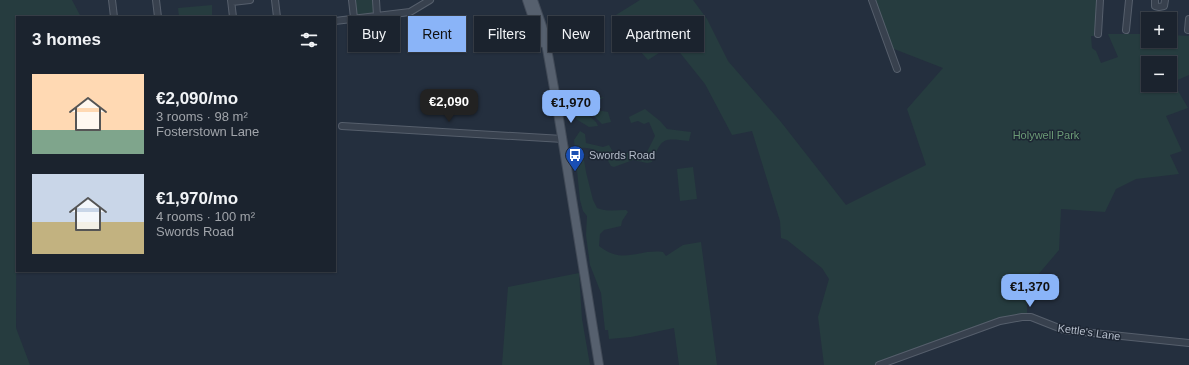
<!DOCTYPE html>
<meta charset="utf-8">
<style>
body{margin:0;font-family:Arial,sans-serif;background:#242b36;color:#f1f3f6;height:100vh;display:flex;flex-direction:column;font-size:15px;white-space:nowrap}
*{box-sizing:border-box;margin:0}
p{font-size:13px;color:#a0a4aa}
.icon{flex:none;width:22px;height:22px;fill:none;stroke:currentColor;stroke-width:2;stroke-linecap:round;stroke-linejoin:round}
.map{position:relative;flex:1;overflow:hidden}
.side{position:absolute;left:16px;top:16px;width:320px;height:256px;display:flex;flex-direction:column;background:#1b232e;border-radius:0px;box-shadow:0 1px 3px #0004,0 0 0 1px #39404a}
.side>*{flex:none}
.hud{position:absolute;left:348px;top:16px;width:380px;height:36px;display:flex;gap:8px}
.tools{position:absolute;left:1141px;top:12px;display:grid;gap:8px}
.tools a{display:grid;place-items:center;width:36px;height:36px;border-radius:0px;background:#1b232e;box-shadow:0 1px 3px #0004,0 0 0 1px #39404a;font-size:20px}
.price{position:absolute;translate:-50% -34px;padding:0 9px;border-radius:8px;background:#8ab4f8;color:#111;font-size:13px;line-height:26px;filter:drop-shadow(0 1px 2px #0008)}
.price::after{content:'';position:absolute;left:50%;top:24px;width:12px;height:9px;margin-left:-6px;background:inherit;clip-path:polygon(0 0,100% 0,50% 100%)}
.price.selected{background:#222;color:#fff}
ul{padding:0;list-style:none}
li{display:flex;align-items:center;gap:12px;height:100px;padding:0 16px}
li span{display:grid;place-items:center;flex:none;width:112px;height:80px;border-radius:0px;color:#555}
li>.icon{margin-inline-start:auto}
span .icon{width:48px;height:48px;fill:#fffc;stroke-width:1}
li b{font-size:17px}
h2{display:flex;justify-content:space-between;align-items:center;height:48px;padding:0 16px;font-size:17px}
.chip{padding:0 14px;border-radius:0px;background:#1b232e;box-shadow:0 1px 3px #0004,0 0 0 1px #39404a;font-size:14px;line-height:36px}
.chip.selected{background:#8ab4f8;color:#111}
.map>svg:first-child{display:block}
.green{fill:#263c3f;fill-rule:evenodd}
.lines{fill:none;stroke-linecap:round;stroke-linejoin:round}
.minor-casing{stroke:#565f6c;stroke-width:8}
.major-casing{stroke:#414a57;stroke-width:10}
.minor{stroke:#38414e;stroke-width:6}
.major{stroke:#56606e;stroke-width:8}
.labels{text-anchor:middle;stroke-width:3;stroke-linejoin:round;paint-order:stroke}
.park-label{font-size:11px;fill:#6b9a76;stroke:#1d2633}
.poi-label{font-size:11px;fill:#b4bcc9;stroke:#1d2633;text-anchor:start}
.street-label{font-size:11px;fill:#b4bcc9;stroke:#1d2633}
</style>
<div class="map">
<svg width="1189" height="365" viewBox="0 0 1189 365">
<rect width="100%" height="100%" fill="#242f3e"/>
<path class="green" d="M0,0H72L81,17H17L16,328L30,365H0Z
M354,0H373L374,13L371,15L370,13L357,16L356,14Z
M640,0H693L707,19L728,61L781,122L846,205L926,165L907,109L943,68L889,47L872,0H1098L1094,36H1091L1092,48L1096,51L1101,63L1118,57L1108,34H1148V41H1170V35L1189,36V75L1173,82L1188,108L1166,116L1182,151L1170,155L1179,174L1136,179L1116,189L1105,212L1061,209L1059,250L1031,283L1027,296V316L1016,317L877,365H824L818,317L829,279L822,268L787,240L781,238L780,221L752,131L732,135L705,84L673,44L648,60L611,18ZM1148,63H1170V85H1148Z
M212,5V17H179L178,8Z
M1150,13H1168L1167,19H1149Z
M604,97L601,99L586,102L581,109L596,122L598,126L589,127L576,119L575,111L586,100Z
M645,109L660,121L667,129L691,132L689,141C663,138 662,137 652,162L647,163L633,160L614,167L611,166C609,163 608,160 606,158C602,152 589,147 582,148L586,172L593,200L597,208C607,212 616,210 626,210L628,212L622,221L621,226L604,230L600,234L599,246C623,265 638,249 663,252L666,256L683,245L701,242L717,365H679L674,328L631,337L609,339L608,330H605L601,293L590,265L586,235L587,216L583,211L580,200L574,140L580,131L585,134L586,143L603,147L609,145L616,157L632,151L642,154L647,152L655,136L649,122L644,124L638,121L631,123L629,117Z
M602,111L608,112L611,122L602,124L592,114L593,112Z
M693,167L697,199L680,201L677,169Z
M579,273L582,319L590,365H502L508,287Z"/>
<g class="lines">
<defs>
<path id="minor" d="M112,0L114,17
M156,0L158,17
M231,0L233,17
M275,0L277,17
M352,0L354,18
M376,0L377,16
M872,0L897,69
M1155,0V6L1159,7L1164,6L1165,0
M232,2L250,0
M335,21L410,12L430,0
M1126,30L1129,0
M1188,30L1189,19
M1098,34L1100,0
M342,126L563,139
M879,365L1000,321L1022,317H1031L1064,330L1189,343"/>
<path id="major" d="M527,0L538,33L543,43
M533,0L544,32L554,88L599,365"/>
</defs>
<use href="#minor" class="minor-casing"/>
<use href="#major" class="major-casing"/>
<use href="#minor" class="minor"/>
<use href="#major" class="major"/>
</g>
<defs>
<symbol id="bus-pin" viewBox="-11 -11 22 30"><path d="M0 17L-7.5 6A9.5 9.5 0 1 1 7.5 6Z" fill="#1a4fb4" stroke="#1d2633"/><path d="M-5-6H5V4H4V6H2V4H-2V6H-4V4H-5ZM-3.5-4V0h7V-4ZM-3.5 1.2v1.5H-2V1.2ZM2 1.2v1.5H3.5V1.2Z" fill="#fff"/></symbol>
</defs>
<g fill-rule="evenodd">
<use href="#bus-pin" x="564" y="144" width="22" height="30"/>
</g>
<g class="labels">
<g class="park-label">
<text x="1046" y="139">Holywell Park</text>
</g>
<g class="poi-label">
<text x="589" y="159">Swords Road</text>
</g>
<g class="street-label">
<text transform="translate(1089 332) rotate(8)" y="4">Kettle's Lane</text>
</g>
</g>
</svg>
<div class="tools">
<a>+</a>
<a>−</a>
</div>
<b class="price selected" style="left:449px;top:123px">€2,090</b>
<b class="price" style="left:571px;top:124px">€1,970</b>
<b class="price" style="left:1030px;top:308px">€1,370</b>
<div class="hud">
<a class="chip">Buy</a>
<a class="chip selected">Rent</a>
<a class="chip">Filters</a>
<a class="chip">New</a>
<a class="chip">Apartment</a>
</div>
<section class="side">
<h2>3 homes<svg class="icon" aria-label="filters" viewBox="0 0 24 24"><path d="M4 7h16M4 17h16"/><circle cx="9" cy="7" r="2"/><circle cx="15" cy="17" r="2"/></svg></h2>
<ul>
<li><span style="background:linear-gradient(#ffd9b3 70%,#7fa58c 0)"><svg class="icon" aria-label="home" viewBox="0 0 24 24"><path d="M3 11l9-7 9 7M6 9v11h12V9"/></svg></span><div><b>€2,090/mo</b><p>3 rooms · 98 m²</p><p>Fosterstown Lane</p></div></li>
<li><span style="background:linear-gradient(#c9d6e8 60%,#c2b280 0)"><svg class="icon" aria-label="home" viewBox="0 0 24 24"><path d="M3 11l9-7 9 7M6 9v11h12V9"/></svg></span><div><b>€1,970/mo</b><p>4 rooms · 100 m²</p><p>Swords Road</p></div></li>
</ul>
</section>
</div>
